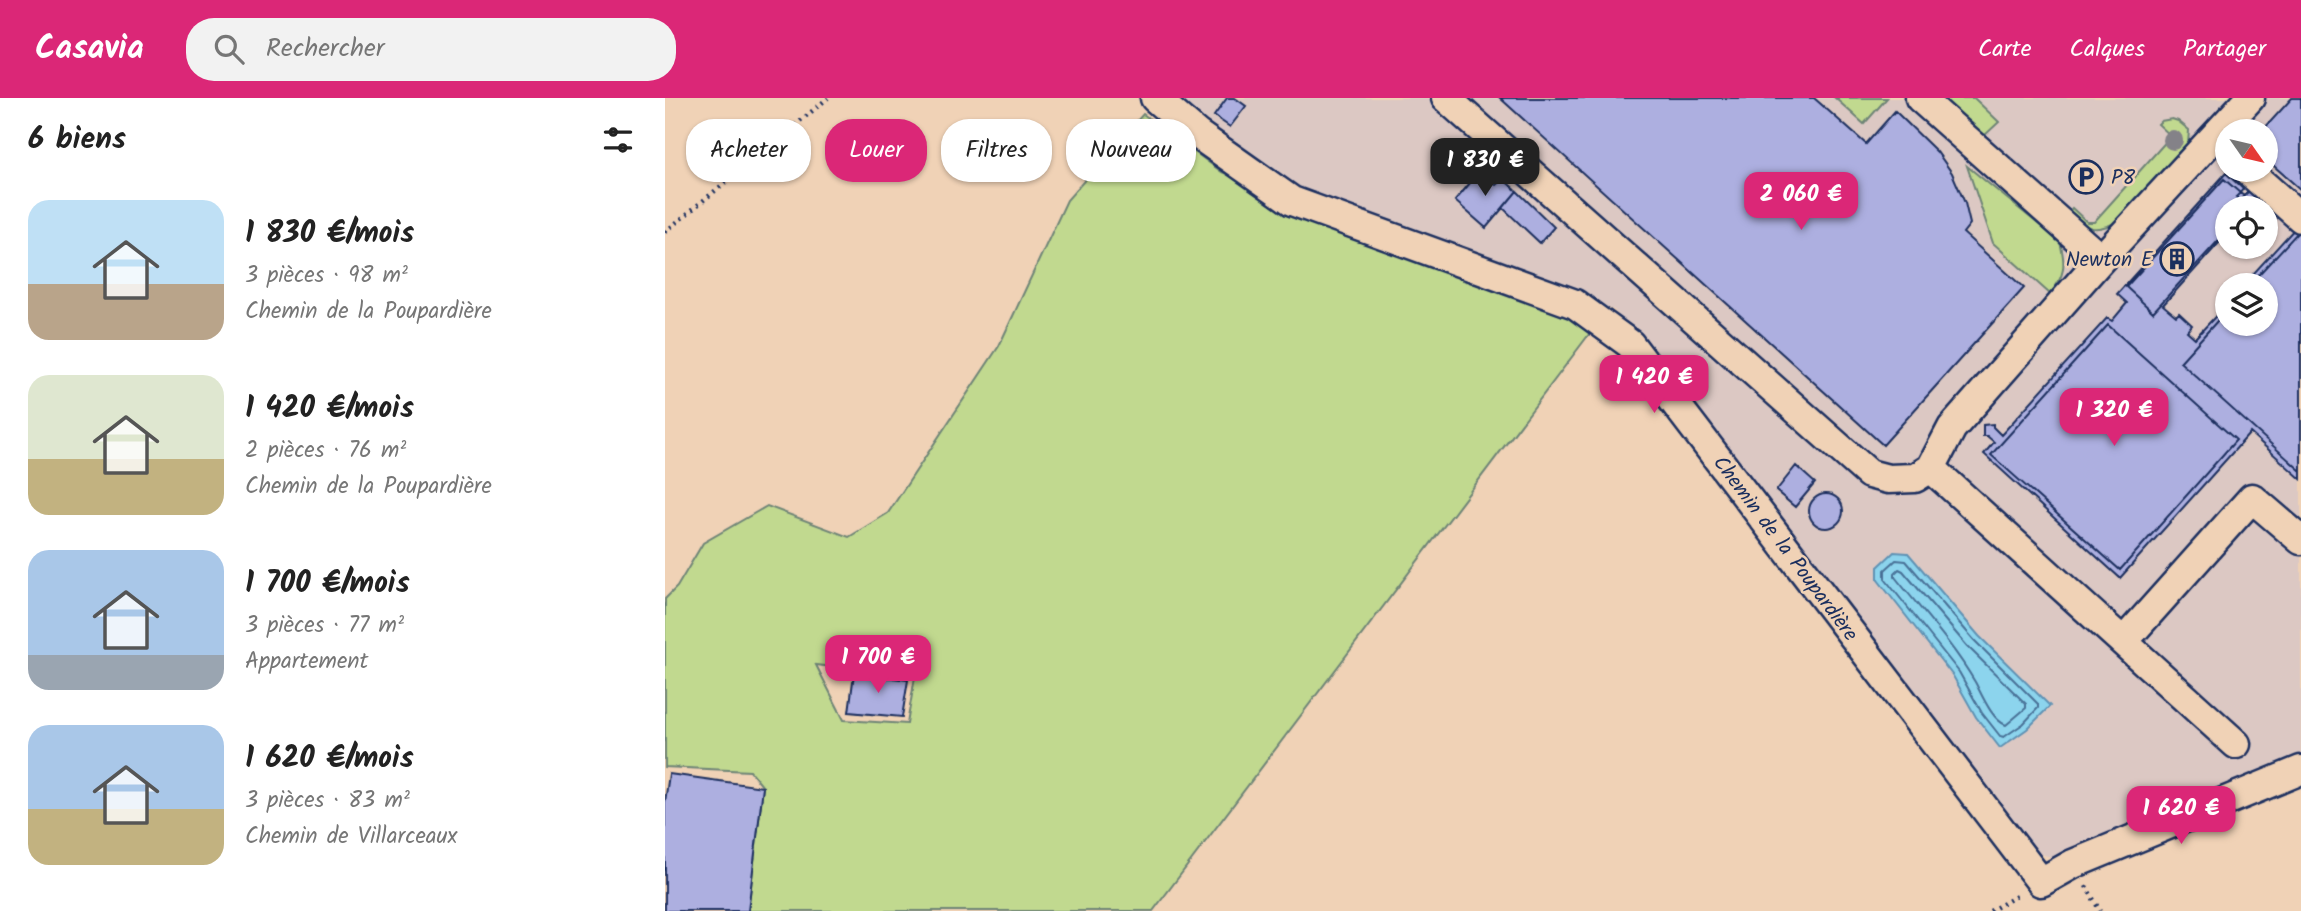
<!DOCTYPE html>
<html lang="fr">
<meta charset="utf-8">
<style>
body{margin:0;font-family:Kalam,sans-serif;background:#f2f2f2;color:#222;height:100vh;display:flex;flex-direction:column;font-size:26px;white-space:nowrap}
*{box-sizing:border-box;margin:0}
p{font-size:23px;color:#767676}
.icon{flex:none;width:38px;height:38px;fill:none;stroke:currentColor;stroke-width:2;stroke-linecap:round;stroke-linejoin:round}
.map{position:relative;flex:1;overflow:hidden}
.side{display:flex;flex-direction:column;background:#fff;width:665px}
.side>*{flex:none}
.banner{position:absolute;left:21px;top:21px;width:665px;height:63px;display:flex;gap:14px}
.needle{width:46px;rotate:124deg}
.controls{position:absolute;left:1550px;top:21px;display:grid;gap:14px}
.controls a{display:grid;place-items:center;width:63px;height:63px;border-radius:50%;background:#fff;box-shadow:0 2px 5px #0004;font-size:35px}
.price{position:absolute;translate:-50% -60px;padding:0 16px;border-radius:14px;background:#db2777;color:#fff;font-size:23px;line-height:46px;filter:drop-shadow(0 2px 4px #0008)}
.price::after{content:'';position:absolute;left:50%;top:42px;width:21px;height:16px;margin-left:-10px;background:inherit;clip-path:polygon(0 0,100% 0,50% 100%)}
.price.on{background:#222;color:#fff}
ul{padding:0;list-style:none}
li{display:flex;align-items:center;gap:21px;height:175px;padding:0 28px}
li span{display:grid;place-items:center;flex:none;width:196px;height:140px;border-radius:21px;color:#555}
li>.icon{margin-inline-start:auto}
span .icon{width:84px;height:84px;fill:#fffc;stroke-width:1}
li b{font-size:30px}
h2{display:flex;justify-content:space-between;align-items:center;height:84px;padding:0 28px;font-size:30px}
.tag{padding:0 24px;border-radius:28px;background:#fff;box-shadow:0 2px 5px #0004;font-size:24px;line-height:63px}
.tag.on{background:#db2777;color:#fff}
header{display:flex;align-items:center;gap:42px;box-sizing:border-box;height:98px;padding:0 35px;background:#db2777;color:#fff}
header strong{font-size:33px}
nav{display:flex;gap:38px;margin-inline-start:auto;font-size:24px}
.search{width:490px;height:63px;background:#f2f2f2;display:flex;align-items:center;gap:18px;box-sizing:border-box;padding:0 24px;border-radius:28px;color:#767676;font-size:26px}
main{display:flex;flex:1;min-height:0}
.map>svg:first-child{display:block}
.built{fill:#dcc8c3;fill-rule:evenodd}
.green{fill:#c1d98f;stroke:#6e8476;stroke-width:2;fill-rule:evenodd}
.water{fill:#8cd4ed;stroke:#5f92b4;stroke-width:2}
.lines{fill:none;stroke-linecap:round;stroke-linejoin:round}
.shore{stroke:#487197;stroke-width:2}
.building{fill:#adafe0;stroke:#1b2f5e;stroke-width:2;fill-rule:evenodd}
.minor-casing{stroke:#1b2f5e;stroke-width:33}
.path{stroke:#1b2f5e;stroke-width:4.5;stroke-dasharray:2 5;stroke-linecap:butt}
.minor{stroke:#f0d2b6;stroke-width:28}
.tree{fill:#848288}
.labels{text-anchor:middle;stroke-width:5;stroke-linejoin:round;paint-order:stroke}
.poi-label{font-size:21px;fill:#1b2f5e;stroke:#f0d2b6;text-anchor:start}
.street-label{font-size:21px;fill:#1b2f5e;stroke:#f0d2b6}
</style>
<header>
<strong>Casavia</strong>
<div class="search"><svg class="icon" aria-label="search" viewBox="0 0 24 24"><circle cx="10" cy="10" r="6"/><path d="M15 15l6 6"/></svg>Rechercher</div>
<nav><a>Carte</a><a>Calques</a><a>Partager</a></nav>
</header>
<main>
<section class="side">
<h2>6 biens<svg class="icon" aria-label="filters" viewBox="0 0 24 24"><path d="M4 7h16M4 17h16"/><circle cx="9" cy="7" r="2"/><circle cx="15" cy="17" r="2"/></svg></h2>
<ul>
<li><span style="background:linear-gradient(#bfe0f5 60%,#b9a48a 0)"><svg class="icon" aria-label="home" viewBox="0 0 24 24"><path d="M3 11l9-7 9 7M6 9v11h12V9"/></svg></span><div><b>1 830 €/mois</b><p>3 pièces · 98 m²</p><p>Chemin de la Poupardière</p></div></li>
<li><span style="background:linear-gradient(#dfe7d0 60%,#c2b280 0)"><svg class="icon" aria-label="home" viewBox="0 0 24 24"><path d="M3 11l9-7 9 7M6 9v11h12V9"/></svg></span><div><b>1 420 €/mois</b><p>2 pièces · 76 m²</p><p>Chemin de la Poupardière</p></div></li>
<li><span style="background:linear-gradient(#a9c7e8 75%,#9aa5b1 0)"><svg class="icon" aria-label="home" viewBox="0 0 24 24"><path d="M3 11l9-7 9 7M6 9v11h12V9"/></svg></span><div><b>1 700 €/mois</b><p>3 pièces · 77 m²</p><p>Appartement</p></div></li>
<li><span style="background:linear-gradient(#a9c7e8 60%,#c2b280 0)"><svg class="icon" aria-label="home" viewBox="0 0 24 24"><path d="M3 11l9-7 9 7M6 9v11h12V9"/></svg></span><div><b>1 620 €/mois</b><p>3 pièces · 83 m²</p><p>Chemin de Villarceaux</p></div></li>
</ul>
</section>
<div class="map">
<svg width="1636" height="813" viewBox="0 0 1636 813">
<rect width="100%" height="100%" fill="#f0d2b6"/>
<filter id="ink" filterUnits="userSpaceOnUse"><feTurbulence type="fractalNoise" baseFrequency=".0143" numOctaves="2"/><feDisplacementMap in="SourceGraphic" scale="14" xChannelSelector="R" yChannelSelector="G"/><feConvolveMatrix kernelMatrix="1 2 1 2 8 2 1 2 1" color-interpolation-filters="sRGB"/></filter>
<g filter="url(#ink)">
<path class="built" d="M504,0H1636V668L1408,766L1373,755L949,212L629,93ZM1563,33H1601V72H1563ZM1563,110H1601V149H1563ZM1563,187H1601V226H1563Z"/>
<path class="green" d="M1170,0H1222L1199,26Z
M1276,0H1309L1334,24L1318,39Z
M478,16L557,74L931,227L488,813H83L98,689L85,673L0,669V501L12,489L38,445L102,408L184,439L223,415L334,248L402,102ZM151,567L250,579L242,626L179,622Z
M1507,21L1513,23L1524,32L1523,47L1454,123C1431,135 1421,132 1403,115L1407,110L1422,124H1429L1506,38L1493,26L1496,23Z
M1302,68L1395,144C1401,167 1400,178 1385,196L1328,145Z"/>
<path class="water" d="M1229,454L1243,455L1314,538L1385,608L1362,631L1335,650L1311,619L1288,578L1213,482V469Z"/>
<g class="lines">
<path class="shore" d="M1231,462L1241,463L1309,542L1373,606V610L1358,626L1339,639L1335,638L1317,615L1294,574L1220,481V472Z
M1234,471L1238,473L1302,548L1361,606V610L1341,627C1327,622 1317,597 1310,584C1288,546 1257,513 1230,479V475Z"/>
</g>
<path class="building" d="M562,0H570L581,8L565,29L549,18Z
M835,0H1149L1201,46L1230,13L1272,54L1287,75L1300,105L1305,126L1298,135L1359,190L1218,347Z
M1627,0H1636V92L1601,61V33H1597Z
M815,73L831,87L838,81L852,93L821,130L790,103Z
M1561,75L1578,91L1575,95L1579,98L1590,85L1600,94L1585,110H1583L1594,98L1586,91L1575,102L1571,99L1575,95L1559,81L1461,189L1488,214L1563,132V135L1498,207L1511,218L1514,215L1527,227L1522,233L1530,240L1563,205V211L1515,264L1636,373V381L1585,335L1455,480L1319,356L1329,344L1322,338H1318V327L1328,326V329L1336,337L1442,220L1447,223L1462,205L1452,196ZM1443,227L1571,342L1455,472L1326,357Z
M1559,81L1575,95L1571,99L1575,102L1586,91L1594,98L1583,110H1563V132L1488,214L1461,189Z
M852,93L889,129L875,145L838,110Z
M1632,128L1636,132V137L1633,134L1584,187H1578Z
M1633,134L1636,137V373L1515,264L1563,211V226H1601V187H1584Z
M1443,227L1571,342L1455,472L1326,357Z
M1131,368L1150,385L1130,409L1111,393Z
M1144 413a17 17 0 1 1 34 0a17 17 0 1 1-34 0Z
M189,575L243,582L237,619L184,614Z
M4,676L98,689L83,813H0V704Z"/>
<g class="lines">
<defs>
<path id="minor" d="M490,0L532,36L627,103L910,206L965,246L1376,784L1408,766L1636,672
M781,0L1204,376L1223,381L1250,380L1266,370L1287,330L1436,161L1585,0
M1255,0L1436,161
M1582,72L1636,120
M1266,370L1571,646
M1459,543L1587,400L1636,442"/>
</defs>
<use href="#minor" class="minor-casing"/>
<path class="path" d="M0,134L163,0
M1421,788L1435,813
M1325,813L1355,796"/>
<use href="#minor" class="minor"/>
</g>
<circle class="tree" cx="1508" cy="42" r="10"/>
</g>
<defs>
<symbol id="parking-ring" viewBox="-11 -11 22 22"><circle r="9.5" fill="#f0d2b6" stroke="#1b2f5e" stroke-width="1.5"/><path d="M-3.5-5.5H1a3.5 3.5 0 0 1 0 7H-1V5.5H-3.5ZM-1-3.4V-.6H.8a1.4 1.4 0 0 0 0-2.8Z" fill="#1b2f5e"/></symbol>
<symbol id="building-ring" viewBox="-11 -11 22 22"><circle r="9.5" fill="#f0d2b6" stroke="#1b2f5e" stroke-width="1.5"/><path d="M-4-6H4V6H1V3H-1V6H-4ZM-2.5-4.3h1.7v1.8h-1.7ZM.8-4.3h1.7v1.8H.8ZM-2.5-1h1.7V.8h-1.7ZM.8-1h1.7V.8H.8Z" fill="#1b2f5e"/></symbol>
</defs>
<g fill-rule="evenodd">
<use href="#parking-ring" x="1402" y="60" width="38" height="38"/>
<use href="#building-ring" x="1493" y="142" width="38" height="38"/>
</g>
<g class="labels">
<g class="poi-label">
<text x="1446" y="86">P8</text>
<text x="1488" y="168" text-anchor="end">Newton E</text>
</g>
<g class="street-label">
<text transform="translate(1121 450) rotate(53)" y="7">Chemin de la Poupardière</text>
</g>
</g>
</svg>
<div class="controls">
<a><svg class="needle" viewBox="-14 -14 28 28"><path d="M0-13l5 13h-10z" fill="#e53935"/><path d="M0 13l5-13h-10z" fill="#767676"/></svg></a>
<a><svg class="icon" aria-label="locate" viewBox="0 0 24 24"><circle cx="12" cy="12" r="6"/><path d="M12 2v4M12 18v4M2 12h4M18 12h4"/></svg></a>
<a><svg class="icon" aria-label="layers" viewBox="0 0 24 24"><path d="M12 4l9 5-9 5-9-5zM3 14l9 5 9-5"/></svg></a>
</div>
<b class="price on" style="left:820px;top:100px">1 830 €</b>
<b class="price" style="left:1136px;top:134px">2 060 €</b>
<b class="price" style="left:989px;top:317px">1 420 €</b>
<b class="price" style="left:1449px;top:350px">1 320 €</b>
<b class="price" style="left:213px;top:597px">1 700 €</b>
<b class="price" style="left:1516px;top:748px">1 620 €</b>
<div class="banner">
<a class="tag">Acheter</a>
<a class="tag on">Louer</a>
<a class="tag">Filtres</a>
<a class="tag">Nouveau</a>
</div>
</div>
</main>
